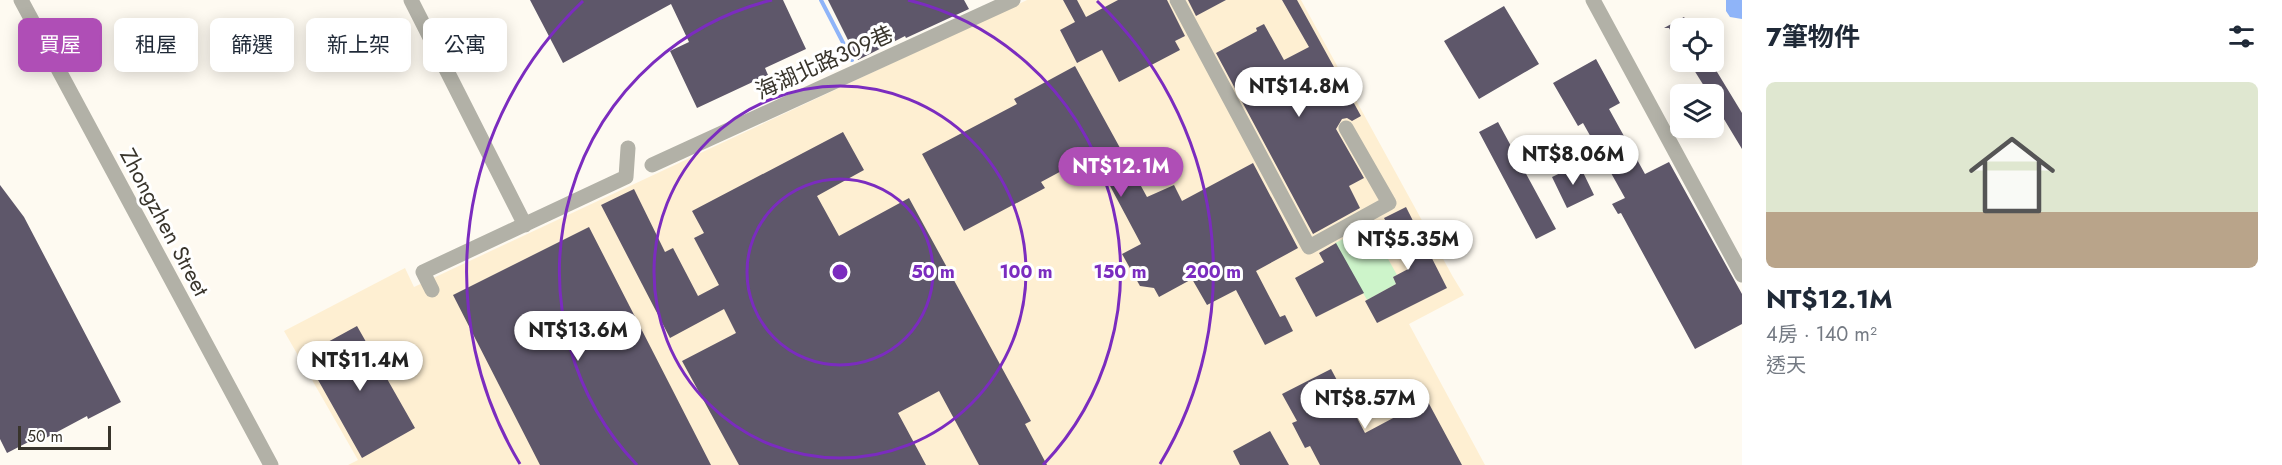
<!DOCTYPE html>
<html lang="zh-TW">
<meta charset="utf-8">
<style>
body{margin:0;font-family:Jost,"Noto Sans TC",sans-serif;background:#f6f6f7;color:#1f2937;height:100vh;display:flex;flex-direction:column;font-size:22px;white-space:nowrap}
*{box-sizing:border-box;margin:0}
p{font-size:20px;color:#747a83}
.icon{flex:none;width:33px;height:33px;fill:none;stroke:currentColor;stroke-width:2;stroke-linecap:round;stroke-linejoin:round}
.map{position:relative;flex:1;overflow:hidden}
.drawer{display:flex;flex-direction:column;background:#fff;width:540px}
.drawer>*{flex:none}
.top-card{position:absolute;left:18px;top:18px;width:570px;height:54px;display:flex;gap:12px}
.controls{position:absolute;left:1670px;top:18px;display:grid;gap:12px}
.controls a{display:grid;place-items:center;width:54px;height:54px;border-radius:9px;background:#fff;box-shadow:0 3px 15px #0003;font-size:30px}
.scale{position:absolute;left:18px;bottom:15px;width:93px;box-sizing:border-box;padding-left:6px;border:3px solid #38342b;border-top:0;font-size:16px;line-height:21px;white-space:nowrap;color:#38342b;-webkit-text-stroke:4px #fff;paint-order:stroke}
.price{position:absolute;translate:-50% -51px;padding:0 14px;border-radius:21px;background:#fff;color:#222;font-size:20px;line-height:39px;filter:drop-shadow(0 2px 3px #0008)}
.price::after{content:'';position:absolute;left:50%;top:36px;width:18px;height:14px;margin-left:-9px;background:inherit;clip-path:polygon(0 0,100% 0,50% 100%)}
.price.selected{background:#af4eb6;color:#fff}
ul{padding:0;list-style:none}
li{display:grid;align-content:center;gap:12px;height:318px;padding:0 24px}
li span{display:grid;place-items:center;height:186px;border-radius:9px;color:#555}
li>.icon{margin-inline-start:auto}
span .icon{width:108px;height:108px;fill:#fffc;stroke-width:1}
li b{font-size:26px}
h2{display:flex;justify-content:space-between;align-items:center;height:72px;padding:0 24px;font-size:26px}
.pill{padding:0 21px;border-radius:9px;background:#fff;box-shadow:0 3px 15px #0003;font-size:21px;line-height:54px}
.pill.selected{background:#af4eb6;color:#fff}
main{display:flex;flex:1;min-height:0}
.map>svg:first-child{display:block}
.built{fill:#feefd2}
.green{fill:#cdf4ca}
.water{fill:#8fb4f8}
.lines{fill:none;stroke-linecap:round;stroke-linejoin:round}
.stream{stroke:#8fb4f8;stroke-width:4}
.building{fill:#5e576a}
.minor{stroke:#b2b1a7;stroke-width:15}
.ring{fill:none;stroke:#7b2cbf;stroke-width:3}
.labels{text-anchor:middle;stroke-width:6;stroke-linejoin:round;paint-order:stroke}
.street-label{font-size:22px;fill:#38342b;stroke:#fff}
.centre{fill:#7b2cbf;stroke:#fff;stroke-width:3}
.ring-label{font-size:18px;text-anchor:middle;font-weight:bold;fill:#7b2cbf;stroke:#fff;stroke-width:6;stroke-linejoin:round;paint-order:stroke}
</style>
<main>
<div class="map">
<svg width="1742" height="465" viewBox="0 0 1742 465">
<rect width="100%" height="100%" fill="#fefaf1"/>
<path class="built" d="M1027,0H1301L1453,277L1464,295L1409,324L1485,465H348L358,460L284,331L405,268L414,287Z"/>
<path class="green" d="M1366,228L1372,230L1397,275L1393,277L1396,284L1367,300L1335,243Z"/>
<path class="water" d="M1726,0H1742V19L1730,17L1726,11Z"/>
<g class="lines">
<path class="stream" d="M821,0L852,60"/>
</g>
<path class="building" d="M530,0H783L806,49L765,68L768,75L697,108L670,51L689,42L671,4L563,63Z
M828,0H964L969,9L906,38L905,36L858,60Z
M1063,0H1077L1086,17L1118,0H1167L1185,36L1175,41L1180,50L1119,82L1102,50L1077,63L1060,30L1075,22Z
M1188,0H1226L1196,16Z
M1282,0H1297L1361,116L1352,121L1347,118L1342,119L1336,129L1364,178L1349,186L1360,208L1313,234L1216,53L1257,31L1256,28L1264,24L1284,60L1309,47Z
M1504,6L1539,64L1479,99L1444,41Z
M1684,17L1691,28H1680V47L1669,28H1664Z
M1596,59L1620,103L1609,109L1645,174L1669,162L1742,294V324L1695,349L1621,213L1618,214L1612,204L1625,198L1583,123L1578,126L1553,83Z
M1689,62H1711L1742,113V149L1713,101V94H1709Z
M1075,66L1147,197L1174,185L1182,201L1253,163L1298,248L1256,271L1280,317L1285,315L1293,331L1265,345L1236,290L1207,305L1192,279L1159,297L1154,288L1140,286L1122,254L1141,244L1093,154L1041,182L1045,188L964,231L922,154L1017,104L1014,99Z
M1498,122L1556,229L1536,239L1479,132Z
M843,132L864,170L817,196L839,236L909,198L1031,421L1025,424L1047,465H979L939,391L898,413L926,465H739L682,361L736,333L724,309L670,338L601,205L634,189L665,252L673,248L698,296L719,285L694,238L704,233L692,211Z
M1579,164L1594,195L1567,208L1552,177Z
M0,185L24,217L121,402L88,419L87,416L44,439L42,435L7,453L0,439Z
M1406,207L1447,288L1377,323L1365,301L1396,284L1393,277L1410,268L1384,218Z
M589,227L711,465H540L453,295Z
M1336,243L1364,293L1316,317L1295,278L1324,262L1319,253Z
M357,326L415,428L362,458L304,355Z
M1331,369L1365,433L1427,400L1462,465H1320L1310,446L1305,448L1292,423L1297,421L1282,394Z
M1270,431L1289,465H1240L1233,451Z"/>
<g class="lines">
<path class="minor" d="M21,0L271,465
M411,0L525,225
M1177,0L1309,247L1389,203L1346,128
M1593,0L1742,275
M652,165L1013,0
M432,290L423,272L626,177L628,148"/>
</g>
<g class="ring">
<circle cx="840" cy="272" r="93"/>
<circle cx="840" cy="272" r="186"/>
<path d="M637 465A280 280 0 0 1 772 0M908 0A280 280 0 0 1 1043 465"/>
<path d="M520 464A373 373 0 0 1 583 1M1097 1A373 373 0 0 1 1160 464"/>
</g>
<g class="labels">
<g class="street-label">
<text transform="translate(824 62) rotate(-24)" y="8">海湖北路309巷</text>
<text transform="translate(165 222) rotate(62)" y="8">Zhongzhen Street</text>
</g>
</g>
<circle cx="840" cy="272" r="9" class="centre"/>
<g class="ring-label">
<text x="933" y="278">50 m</text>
<text x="1026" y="278">100 m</text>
<text x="1120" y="278">150 m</text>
<text x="1213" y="278">200 m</text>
</g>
</svg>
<div class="controls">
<a><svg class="icon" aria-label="locate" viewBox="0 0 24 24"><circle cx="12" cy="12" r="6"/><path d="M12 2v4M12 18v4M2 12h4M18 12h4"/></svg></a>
<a><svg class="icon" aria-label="layers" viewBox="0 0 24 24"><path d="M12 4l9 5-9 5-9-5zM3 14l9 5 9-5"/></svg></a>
</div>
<div class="scale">50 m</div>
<b class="price" style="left:1299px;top:118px">NT$14.8M</b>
<b class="price" style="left:1573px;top:186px">NT$8.06M</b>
<b class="price selected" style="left:1121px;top:198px">NT$12.1M</b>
<b class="price" style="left:1408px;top:271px">NT$5.35M</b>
<b class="price" style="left:578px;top:362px">NT$13.6M</b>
<b class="price" style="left:360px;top:392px">NT$11.4M</b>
<b class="price" style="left:1365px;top:430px">NT$8.57M</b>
<div class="top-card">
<a class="pill selected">買屋</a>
<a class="pill">租屋</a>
<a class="pill">篩選</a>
<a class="pill">新上架</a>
<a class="pill">公寓</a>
</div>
</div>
<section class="drawer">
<h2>7筆物件<svg class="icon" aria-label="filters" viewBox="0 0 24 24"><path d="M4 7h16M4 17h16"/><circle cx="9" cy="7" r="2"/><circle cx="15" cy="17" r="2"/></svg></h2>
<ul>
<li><span style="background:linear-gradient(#dfe7d0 70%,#b9a48a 0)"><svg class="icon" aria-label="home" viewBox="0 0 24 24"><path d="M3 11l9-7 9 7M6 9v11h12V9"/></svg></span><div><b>NT$12.1M</b><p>4房 · 140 m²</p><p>透天</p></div></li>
</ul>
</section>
</main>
